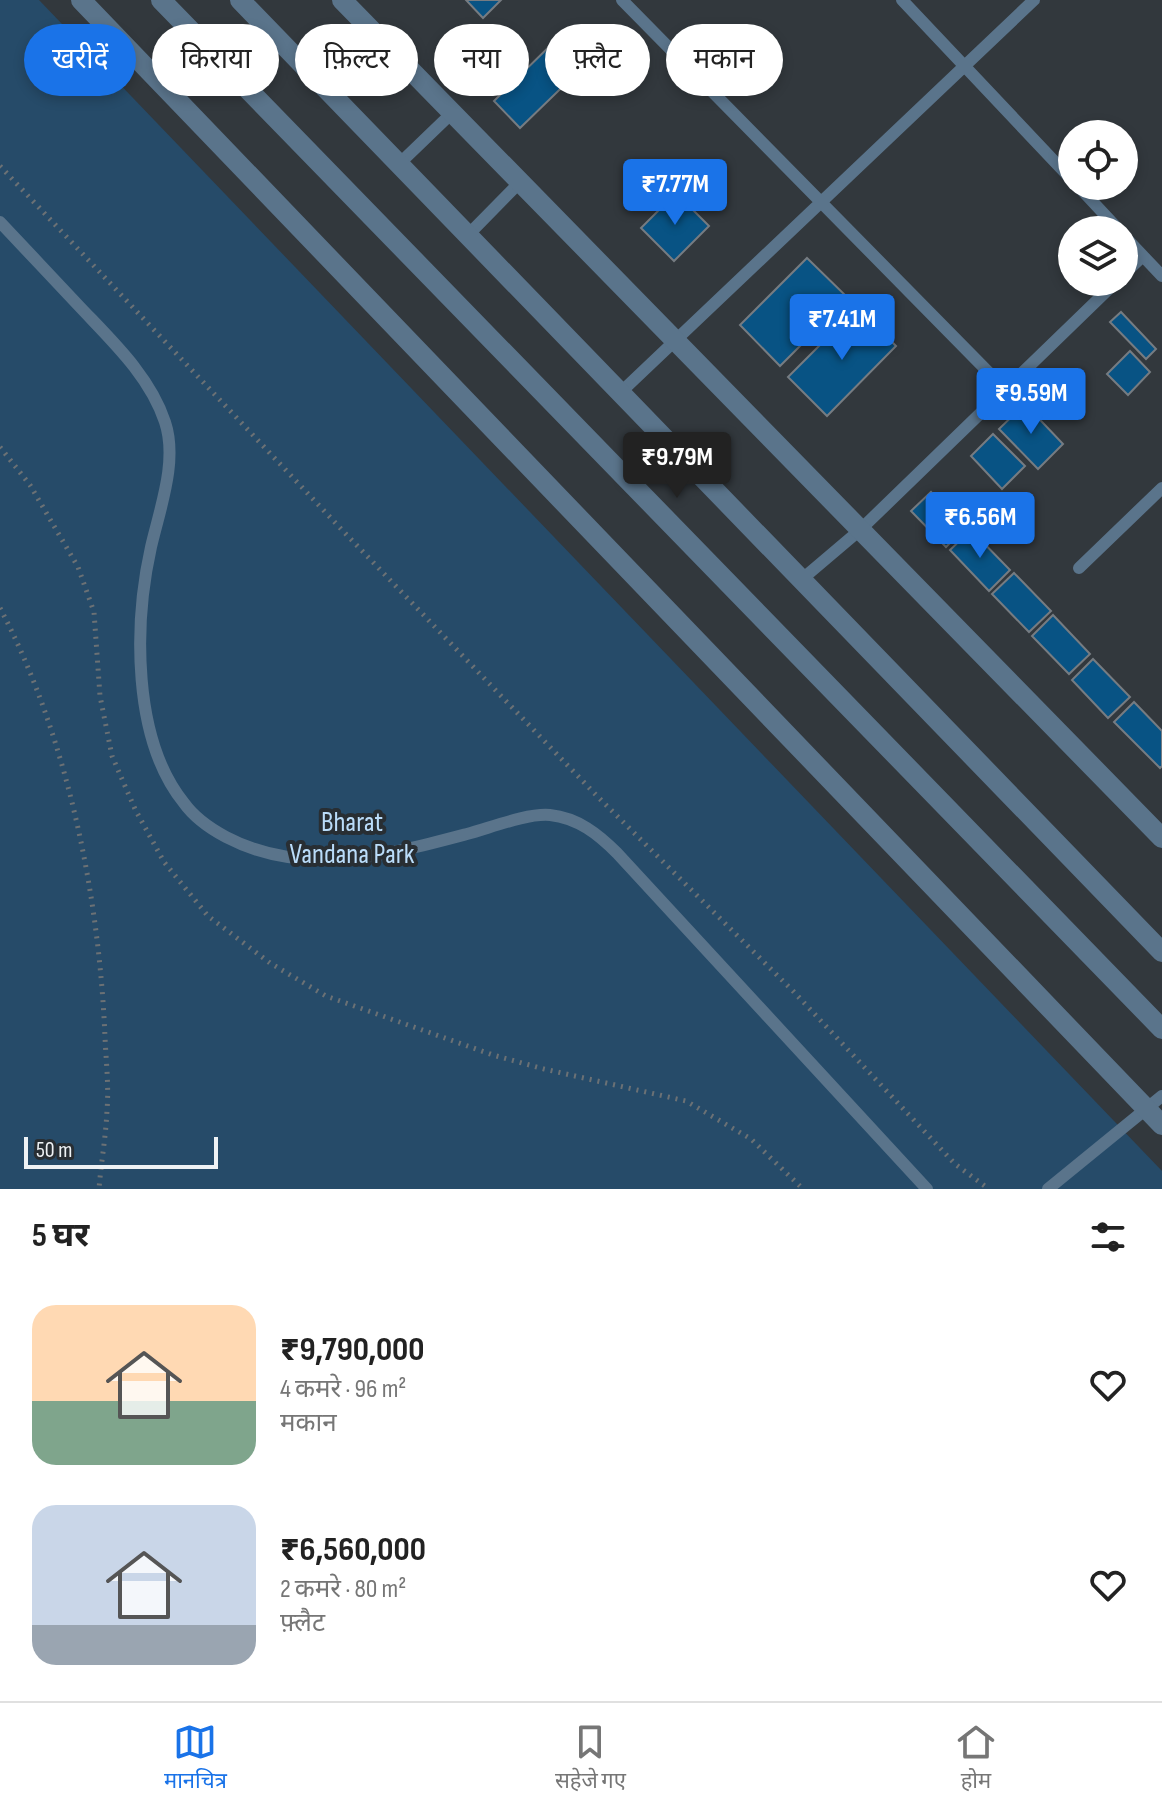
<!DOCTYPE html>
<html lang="hi">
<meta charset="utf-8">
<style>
body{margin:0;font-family:"Sofia Sans Condensed","Noto Sans Devanagari",sans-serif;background:#f6f6f6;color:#222;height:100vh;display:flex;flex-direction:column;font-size:30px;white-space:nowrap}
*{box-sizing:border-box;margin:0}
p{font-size:26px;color:#767676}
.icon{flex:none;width:44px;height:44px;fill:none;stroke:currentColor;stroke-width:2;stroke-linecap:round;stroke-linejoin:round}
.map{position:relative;height:1189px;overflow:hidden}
.side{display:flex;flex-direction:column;background:#fff;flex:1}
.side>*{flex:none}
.banner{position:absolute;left:24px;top:24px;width:1114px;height:72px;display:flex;gap:16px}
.fabs{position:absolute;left:1058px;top:120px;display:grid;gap:16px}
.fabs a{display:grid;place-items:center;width:80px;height:80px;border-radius:50%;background:#fff;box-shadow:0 4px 12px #0003;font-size:40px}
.scale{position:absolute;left:24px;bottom:20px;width:194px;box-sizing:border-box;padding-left:8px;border:4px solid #eef2f5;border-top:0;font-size:22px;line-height:28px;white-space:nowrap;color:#eef2f5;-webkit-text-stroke:6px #282e33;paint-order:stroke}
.price{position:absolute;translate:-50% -68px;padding:0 18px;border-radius:8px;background:#1a73e8;color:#fff;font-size:26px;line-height:52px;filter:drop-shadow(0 2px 4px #0008)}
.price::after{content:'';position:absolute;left:50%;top:48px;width:24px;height:18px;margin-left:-12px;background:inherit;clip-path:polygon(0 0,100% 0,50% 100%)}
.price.active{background:#222;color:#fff}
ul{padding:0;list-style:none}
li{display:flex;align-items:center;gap:24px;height:200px;padding:0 32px}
li span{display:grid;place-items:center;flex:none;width:224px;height:160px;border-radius:24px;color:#555}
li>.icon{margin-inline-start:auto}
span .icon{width:96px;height:96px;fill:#fffc;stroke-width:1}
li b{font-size:34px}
h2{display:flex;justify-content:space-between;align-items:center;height:96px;padding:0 32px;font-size:34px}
.tag{padding:0 28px;border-radius:36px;background:#fff;box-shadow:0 4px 12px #0003;font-size:28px;line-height:72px}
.tag.active{background:#1a73e8;color:#fff}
.dock{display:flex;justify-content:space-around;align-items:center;height:112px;border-top:2px solid #e0e0e0;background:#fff;font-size:22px;color:#767676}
.dock a{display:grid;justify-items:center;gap:4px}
.dock .active{color:#1a73e8}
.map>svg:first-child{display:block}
.green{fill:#264b69}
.building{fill:#085384;stroke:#767c82;stroke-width:2}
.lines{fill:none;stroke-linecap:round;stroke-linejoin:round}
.path{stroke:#6b7175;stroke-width:5;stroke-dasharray:2 6;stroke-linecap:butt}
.service{stroke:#5a748b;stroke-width:12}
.minor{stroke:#5a748b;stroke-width:20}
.tertiary{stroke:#5a748b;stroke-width:20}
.labels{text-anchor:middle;stroke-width:8;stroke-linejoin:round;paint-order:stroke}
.park-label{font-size:28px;fill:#badcf9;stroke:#282e33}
</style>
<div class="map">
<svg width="1162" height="1189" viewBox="0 0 1162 1189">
<rect width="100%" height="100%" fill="#32383d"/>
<path class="green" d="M0,0H39L1162,1171V1189H0Z"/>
<path class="building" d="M466,0H501L483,18Z
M558,38L585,65L520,128L494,101Z
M676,193L709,226L674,261L641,228Z
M807,258L848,298L780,366L740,325Z
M858,307L896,346L827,416L788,377Z
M1121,312L1156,349L1146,359L1110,322Z
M1130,351L1150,372L1128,395L1107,374Z
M1025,404L1063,444L1038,469L999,429Z
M993,434L1025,466L1002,489L971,456Z
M931,492L965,528L946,547L911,511Z
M971,530L1010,570L989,591L950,550Z
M1014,573L1051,611L1029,632L992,594Z
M1053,615L1090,654L1069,674L1032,636Z
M1093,659L1130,697L1108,718L1072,680Z
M1134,702L1162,731V766L1160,768L1114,722Z"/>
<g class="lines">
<path class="path" d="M0,166L344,532L597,796L793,991L955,1164L989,1189
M0,447L30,485L78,567L94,612L100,696L112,756L135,809L164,862L208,916L270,963L326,996L493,1055L544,1069L686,1101L751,1139L803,1189
M0,608C67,735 99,894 105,1037C106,1061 109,1086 107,1110C106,1136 101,1163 99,1189"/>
<path class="service" d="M622,0L1004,388
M902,0L1072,180
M399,164L452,113
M1078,186L1119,230
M0,222C26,250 53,278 79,306C111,340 150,376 165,422C178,461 160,508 151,547C134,623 132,739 184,803C194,817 211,829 226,837C304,878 388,855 467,834C490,828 527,813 550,815C578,818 598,834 617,853L927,1189
M468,235L520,182
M1124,236L1162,276
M1124,274L1143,256
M620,393L1034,0
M1079,568L1162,488
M801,580L860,530L1116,282
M1048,1189L1162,1096"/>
<path class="minor" d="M81,0L1162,1125
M342,0L1162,838"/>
<path class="tertiary" d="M161,0L1162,1029
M240,0L1162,952"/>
</g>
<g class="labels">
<g class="park-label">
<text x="352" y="831">Bharat<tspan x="352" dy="32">Vandana Park</tspan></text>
</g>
</g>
</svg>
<div class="fabs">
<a><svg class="icon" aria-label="locate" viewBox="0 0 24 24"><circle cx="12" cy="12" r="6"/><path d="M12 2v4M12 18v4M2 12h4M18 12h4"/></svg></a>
<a><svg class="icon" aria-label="layers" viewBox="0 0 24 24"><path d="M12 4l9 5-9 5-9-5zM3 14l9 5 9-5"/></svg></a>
</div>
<div class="scale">50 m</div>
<b class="price" style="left:675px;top:227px">₹7.77M</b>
<b class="price" style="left:842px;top:362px">₹7.41M</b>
<b class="price" style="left:1031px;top:436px">₹9.59M</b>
<b class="price active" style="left:677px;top:500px">₹9.79M</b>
<b class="price" style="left:980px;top:560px">₹6.56M</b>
<div class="banner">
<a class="tag active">खरीदें</a>
<a class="tag">किराया</a>
<a class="tag">फ़िल्टर</a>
<a class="tag">नया</a>
<a class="tag">फ़्लैट</a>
<a class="tag">मकान</a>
</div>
</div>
<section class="side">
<h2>5 घर<svg class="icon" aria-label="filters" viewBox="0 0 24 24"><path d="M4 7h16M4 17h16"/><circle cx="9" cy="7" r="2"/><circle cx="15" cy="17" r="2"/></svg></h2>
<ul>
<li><span style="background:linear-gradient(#ffd9b3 60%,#7fa58c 0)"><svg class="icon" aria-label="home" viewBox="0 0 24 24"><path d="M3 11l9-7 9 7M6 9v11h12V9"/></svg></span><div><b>₹9,790,000</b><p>4 कमरे · 96 m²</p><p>मकान</p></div><svg class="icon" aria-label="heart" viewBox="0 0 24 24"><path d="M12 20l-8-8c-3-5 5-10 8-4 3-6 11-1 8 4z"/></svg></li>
<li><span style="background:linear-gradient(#c9d6e8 75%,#9aa5b1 0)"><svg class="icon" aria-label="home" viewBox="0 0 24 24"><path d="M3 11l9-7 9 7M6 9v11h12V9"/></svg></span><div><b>₹6,560,000</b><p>2 कमरे · 80 m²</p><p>फ़्लैट</p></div><svg class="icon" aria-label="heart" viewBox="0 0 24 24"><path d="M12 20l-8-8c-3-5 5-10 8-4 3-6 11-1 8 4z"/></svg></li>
</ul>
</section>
<nav class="dock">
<a class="active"><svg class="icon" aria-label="map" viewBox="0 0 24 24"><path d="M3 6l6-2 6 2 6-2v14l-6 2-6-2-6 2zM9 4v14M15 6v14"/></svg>मानचित्र</a>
<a><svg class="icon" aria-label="saved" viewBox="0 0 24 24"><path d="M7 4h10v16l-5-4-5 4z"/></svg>सहेजे गए</a>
<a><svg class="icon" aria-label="home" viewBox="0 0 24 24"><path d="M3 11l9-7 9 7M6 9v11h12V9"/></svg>होम</a>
</nav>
